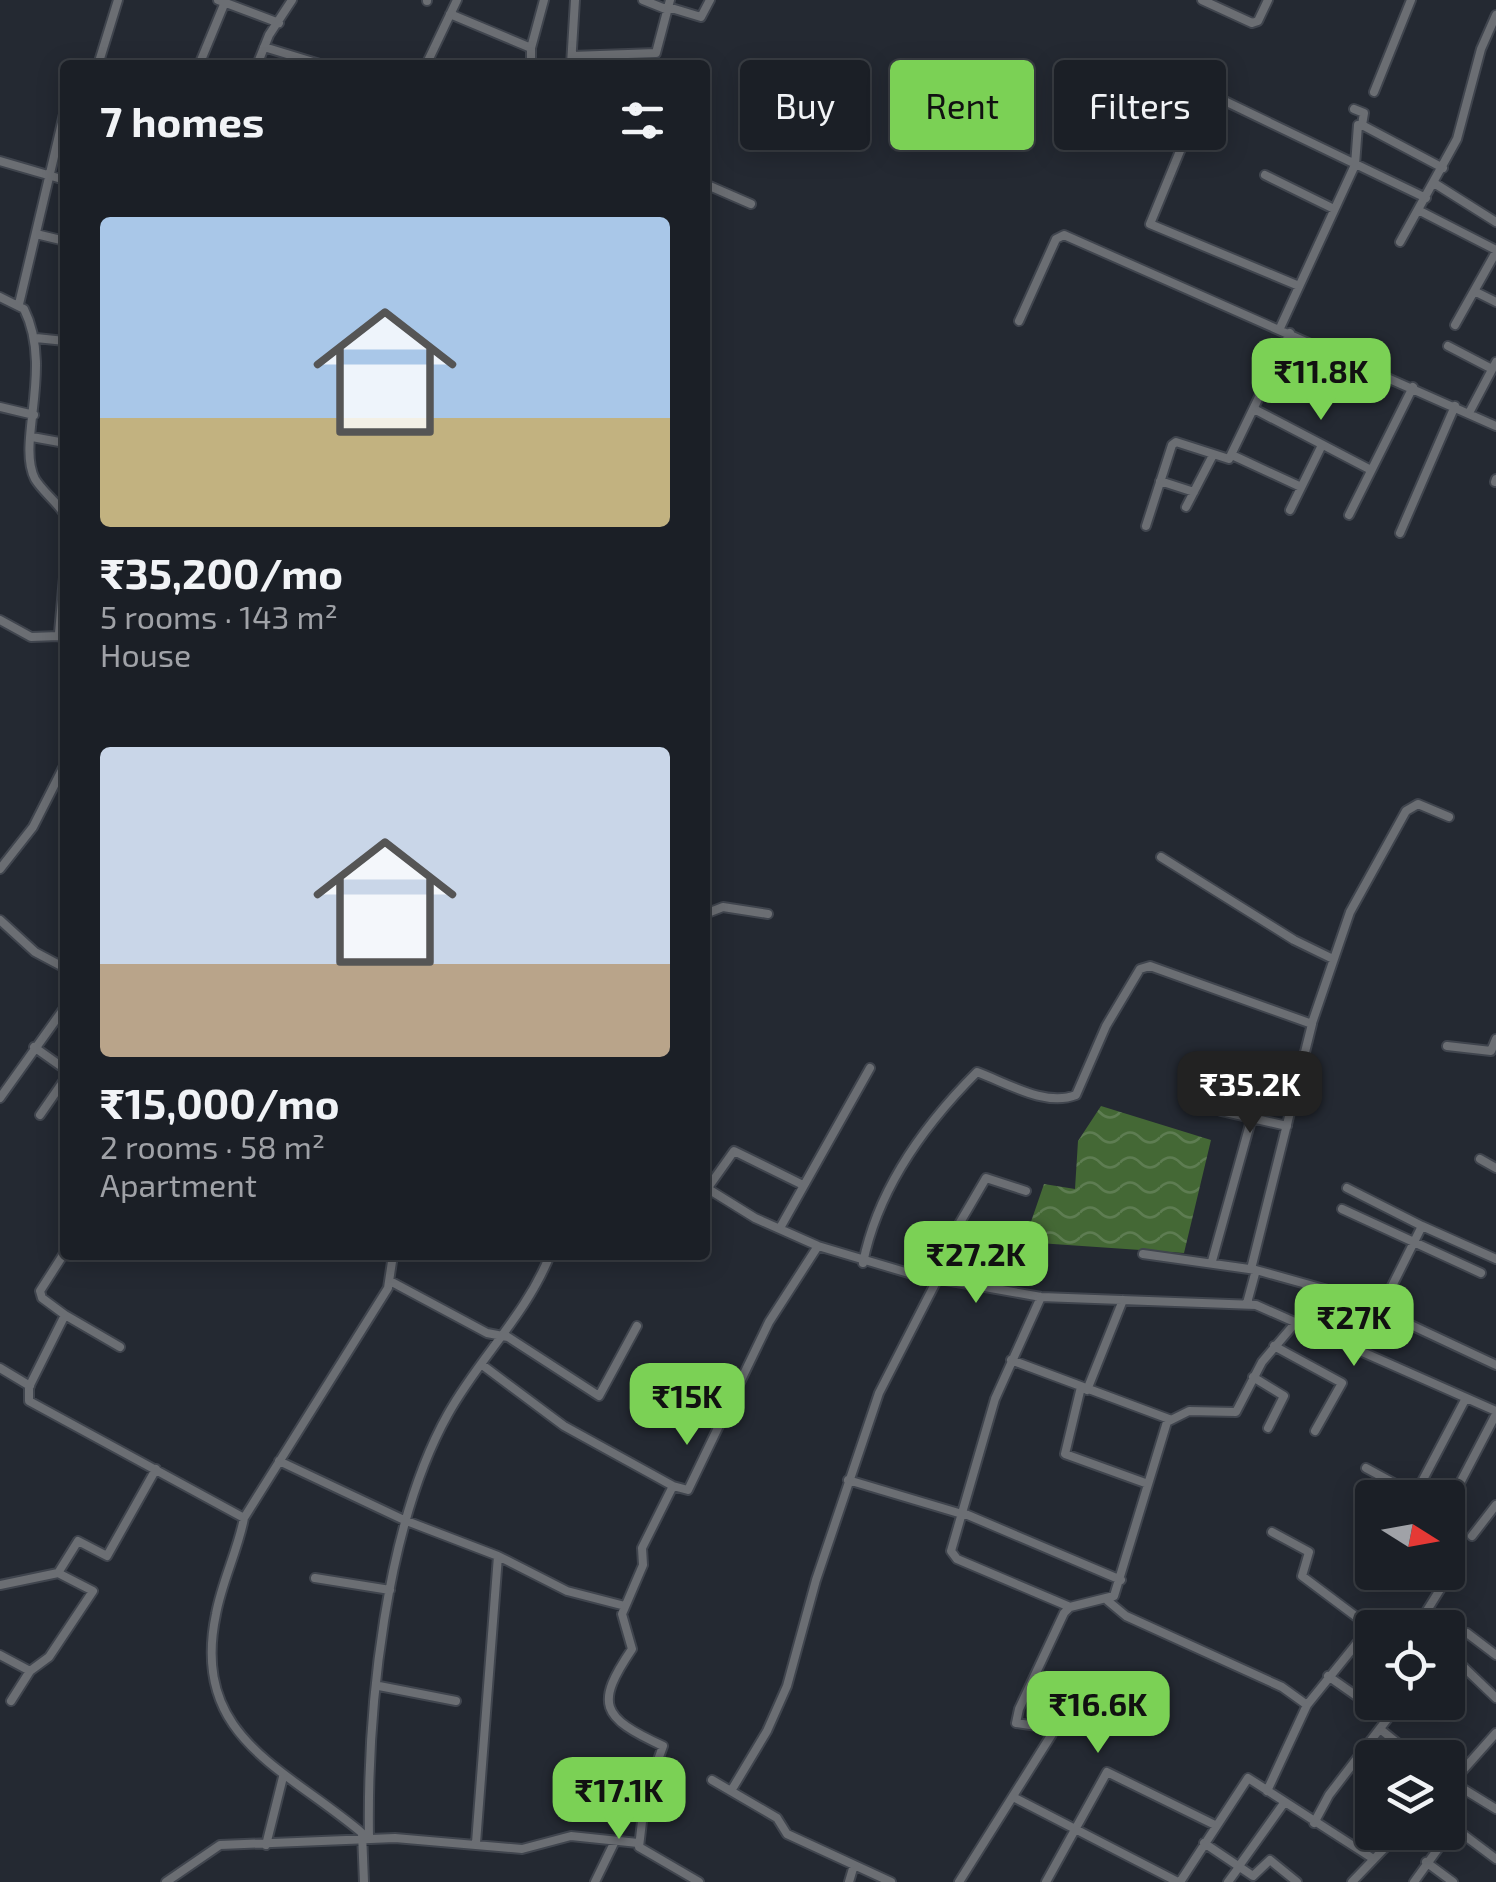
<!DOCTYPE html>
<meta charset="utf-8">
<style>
body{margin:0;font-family:"Exo 2",sans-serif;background:#282c32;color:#f1f3f6;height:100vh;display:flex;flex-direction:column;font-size:38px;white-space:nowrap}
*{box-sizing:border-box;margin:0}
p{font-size:32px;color:#a0a2a7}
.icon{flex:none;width:55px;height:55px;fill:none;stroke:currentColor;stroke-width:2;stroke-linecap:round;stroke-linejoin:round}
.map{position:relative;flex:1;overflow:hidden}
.sheet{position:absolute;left:60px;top:60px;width:650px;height:1200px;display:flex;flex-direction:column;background:#1b1f26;border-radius:10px;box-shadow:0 5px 25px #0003,0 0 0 2px #393d43}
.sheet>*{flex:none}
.hud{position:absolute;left:740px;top:60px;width:605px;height:90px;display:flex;gap:20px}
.needle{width:65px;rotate:101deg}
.buttons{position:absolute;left:1355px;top:1480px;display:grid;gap:20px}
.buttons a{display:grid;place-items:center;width:110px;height:110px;border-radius:10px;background:#1b1f26;box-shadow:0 5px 25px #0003,0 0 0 2px #393d43;font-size:50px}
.price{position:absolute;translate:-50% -85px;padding:0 22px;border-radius:20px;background:#7bd155;color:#111;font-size:32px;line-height:65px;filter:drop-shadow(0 2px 5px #0008)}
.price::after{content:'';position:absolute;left:50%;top:60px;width:30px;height:22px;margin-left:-15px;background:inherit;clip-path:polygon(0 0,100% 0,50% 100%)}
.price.on{background:#222;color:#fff}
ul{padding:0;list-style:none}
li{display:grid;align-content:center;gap:20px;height:530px;padding:0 40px}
li span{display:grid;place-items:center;height:310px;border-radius:10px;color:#555}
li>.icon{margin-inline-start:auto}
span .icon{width:180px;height:180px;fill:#fffc;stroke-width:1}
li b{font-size:42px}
h2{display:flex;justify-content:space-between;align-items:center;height:120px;padding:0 40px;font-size:42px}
.chip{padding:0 35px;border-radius:10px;background:#1b1f26;box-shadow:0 5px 25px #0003,0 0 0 2px #393d43;font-size:35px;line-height:90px}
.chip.on{background:#7bd155;color:#111}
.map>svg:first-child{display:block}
.water{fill:url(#water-waves)}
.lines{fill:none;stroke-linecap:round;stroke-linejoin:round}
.street-casing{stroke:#40454e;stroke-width:12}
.street{stroke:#6b6e73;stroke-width:8}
</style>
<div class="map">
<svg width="1496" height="1882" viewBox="0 0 1496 1882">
<defs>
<pattern id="water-waves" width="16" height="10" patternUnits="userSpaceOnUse" patternTransform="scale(2.5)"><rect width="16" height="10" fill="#446835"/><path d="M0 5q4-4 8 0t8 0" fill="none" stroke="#5e7d52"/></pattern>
</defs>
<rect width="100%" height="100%" fill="#242932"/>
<path class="water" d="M1101,1106L1211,1140L1184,1253L1024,1242L1044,1184L1075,1189L1078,1141Z"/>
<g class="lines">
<defs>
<path id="street" d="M218,0L279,23
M643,0L668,10
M1202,0L1252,23L1258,21L1268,0
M427,1V0
M668,7L701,17L710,0
M450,14L531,48V65
M264,47L323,65
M531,48L544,0
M572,56L656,53L670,0
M98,65L118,0
M199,65L225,2
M257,65L269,35L292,0
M426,65L457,0
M571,65L575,0
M1206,92L1426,198
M1374,92L1411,0
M1203,95L1150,224L1299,286
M1354,109L1364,113L1362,125L1443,168
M0,161L65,180
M1265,175L1334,209
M1434,183L1496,222
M705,184L751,204
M1418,210L1496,250
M36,234L65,241
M1400,242L1457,139L1481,49L1496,15
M1474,291L1496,302
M0,297L24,309C54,369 16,443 35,479C43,492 57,502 65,515
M19,304L65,110
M1019,321L1056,239L1064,235L1496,426
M1455,325L1496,252
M1280,328L1355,165L1358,125
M36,338L65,341
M1448,346L1492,369
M0,407L34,415
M1254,409L1371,470
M1469,413L1496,362
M32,437L65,443
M1232,455L1301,487
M1160,481L1194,492
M1495,482L1496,479
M1186,507L1213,455
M1290,510L1322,445
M1349,515L1413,387
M1146,526L1172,445L1176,442L1229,459L1290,333
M1400,533L1455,406
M65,566L59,633L65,643
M0,620L31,637L59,636
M1161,857L1294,940L1333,959
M0,869L33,827L65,764
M705,914L723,907L768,914
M0,920L35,952L65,968
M1312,1023L1350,912L1406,811L1418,804L1449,817
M1447,1046L1491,1051L1496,1039
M34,1047L65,1069
M0,1098L65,1007
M1221,1111L1287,1126
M40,1115L65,1079
M1480,1159L1496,1168
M705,1187L755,1218L818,1246L912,1274L1041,1297L1256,1305L1496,1411
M1347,1188L1422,1226
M707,1189L734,1151L803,1185
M1342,1209L1481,1273
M780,1228L870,1068
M65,1252L40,1291L42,1298L65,1315L29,1387V1401L244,1518C238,1550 222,1581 216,1614C190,1737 284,1767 362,1833L364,1882
M1143,1254L1256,1270L1349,1296L1496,1365
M1212,1261L1252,1117
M863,1263C878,1188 925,1124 977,1072C1007,1083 1045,1107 1076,1095L1106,1026L1140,969L1150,966L1312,1024L1251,1269
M390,1281L487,1333L508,1337L599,1396L637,1326
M1041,1297L995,1399L951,1551L957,1559L1070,1607
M1247,1303L1256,1270
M1380,1310L1422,1226L1496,1259
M65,1315L120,1347
M1274,1346L1342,1383L1315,1431
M1011,1360L1169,1419
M481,1364L564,1426L673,1486L688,1490L769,1322L818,1246
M0,1368L30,1386
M1253,1377L1284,1396L1268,1428
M1081,1387L1065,1454L1148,1484
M1087,1390L1123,1300
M279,1461L404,1520L498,1556L476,1843
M1366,1468L1410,1492L1417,1491L1466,1398
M848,1480L962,1514
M673,1486L642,1548L643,1565L622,1614L632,1649C595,1704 600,1717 663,1746L645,1796L639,1847L699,1882
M1448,1506L1496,1414
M963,1513L1121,1580
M244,1518L388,1288L393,1255
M1472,1536L1496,1505
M498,1556L567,1591L625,1606
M315,1578L390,1590
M0,1585L58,1573L78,1541L107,1556L156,1469
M1108,1601L1126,1616L1282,1687L1307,1705
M1416,1628L1446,1580
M1467,1633L1496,1655
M1448,1652L1496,1698
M0,1655L30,1671
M379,1686L456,1701
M11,1701L30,1671L49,1657L93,1591L58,1573
M1052,1729L1081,1689
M1380,1729L1416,1758
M712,1780L777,1818L787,1834L891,1882
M1452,1782L1496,1809
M1448,1787L1496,1733
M731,1791L767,1731L787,1686L816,1580L879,1393L937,1280L955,1231L986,1178L1026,1191
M1267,1791L1307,1705L1370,1627L1302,1576L1309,1552L1272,1532
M1013,1797L1178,1882
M1314,1823L1329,1795L1388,1718L1328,1676
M1448,1823L1496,1859
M369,1838C367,1711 385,1526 448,1414C479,1358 526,1315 550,1255
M1204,1843L1253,1876L1270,1860L1297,1882
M266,1845L283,1777
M1426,1862L1453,1882
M1239,1866L1284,1803
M166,1882L220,1845L395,1838L522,1849L571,1836L638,1843
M595,1882L615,1841
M849,1882L854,1865
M959,1882L1052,1734L1051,1728L1016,1723L1019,1709L1064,1613L1070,1607L1114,1596L1167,1422L1189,1411L1236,1412L1262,1362L1297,1321
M1046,1882L1107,1772L1215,1825
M1180,1882L1248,1778L1372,1858
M1228,1882L1239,1867
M1352,1882L1400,1832
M1414,1882L1453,1828"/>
</defs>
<use href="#street" class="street-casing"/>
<use href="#street" class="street"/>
</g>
</svg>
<div class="buttons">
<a><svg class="needle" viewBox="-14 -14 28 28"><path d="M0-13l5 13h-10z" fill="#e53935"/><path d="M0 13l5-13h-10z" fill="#a0a2a7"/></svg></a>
<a><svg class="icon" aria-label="locate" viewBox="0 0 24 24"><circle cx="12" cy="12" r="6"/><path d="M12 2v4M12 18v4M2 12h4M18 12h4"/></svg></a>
<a><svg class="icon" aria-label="layers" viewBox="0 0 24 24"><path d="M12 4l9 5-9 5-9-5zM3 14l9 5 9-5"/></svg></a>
</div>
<b class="price" style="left:1321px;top:423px">₹11.8K</b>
<b class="price on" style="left:1250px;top:1136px">₹35.2K</b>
<b class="price" style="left:976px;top:1306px">₹27.2K</b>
<b class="price" style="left:1354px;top:1369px">₹27K</b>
<b class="price" style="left:687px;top:1448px">₹15K</b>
<b class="price" style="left:1098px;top:1756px">₹16.6K</b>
<b class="price" style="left:619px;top:1842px">₹17.1K</b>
<div class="hud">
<a class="chip">Buy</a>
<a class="chip on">Rent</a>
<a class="chip">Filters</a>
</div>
<section class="sheet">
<h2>7 homes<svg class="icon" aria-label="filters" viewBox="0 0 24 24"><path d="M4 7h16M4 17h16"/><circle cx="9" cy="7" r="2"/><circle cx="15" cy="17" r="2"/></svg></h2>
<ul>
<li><span style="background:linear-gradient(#a9c7e8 65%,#c2b280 0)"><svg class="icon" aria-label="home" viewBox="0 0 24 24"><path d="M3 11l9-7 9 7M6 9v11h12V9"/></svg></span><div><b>₹35,200/mo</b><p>5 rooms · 143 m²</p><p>House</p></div></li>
<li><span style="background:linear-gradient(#c9d6e8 70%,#b9a48a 0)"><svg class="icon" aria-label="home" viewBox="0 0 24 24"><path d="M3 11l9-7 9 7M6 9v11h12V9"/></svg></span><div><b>₹15,000/mo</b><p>2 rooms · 58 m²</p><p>Apartment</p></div></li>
</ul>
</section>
</div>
